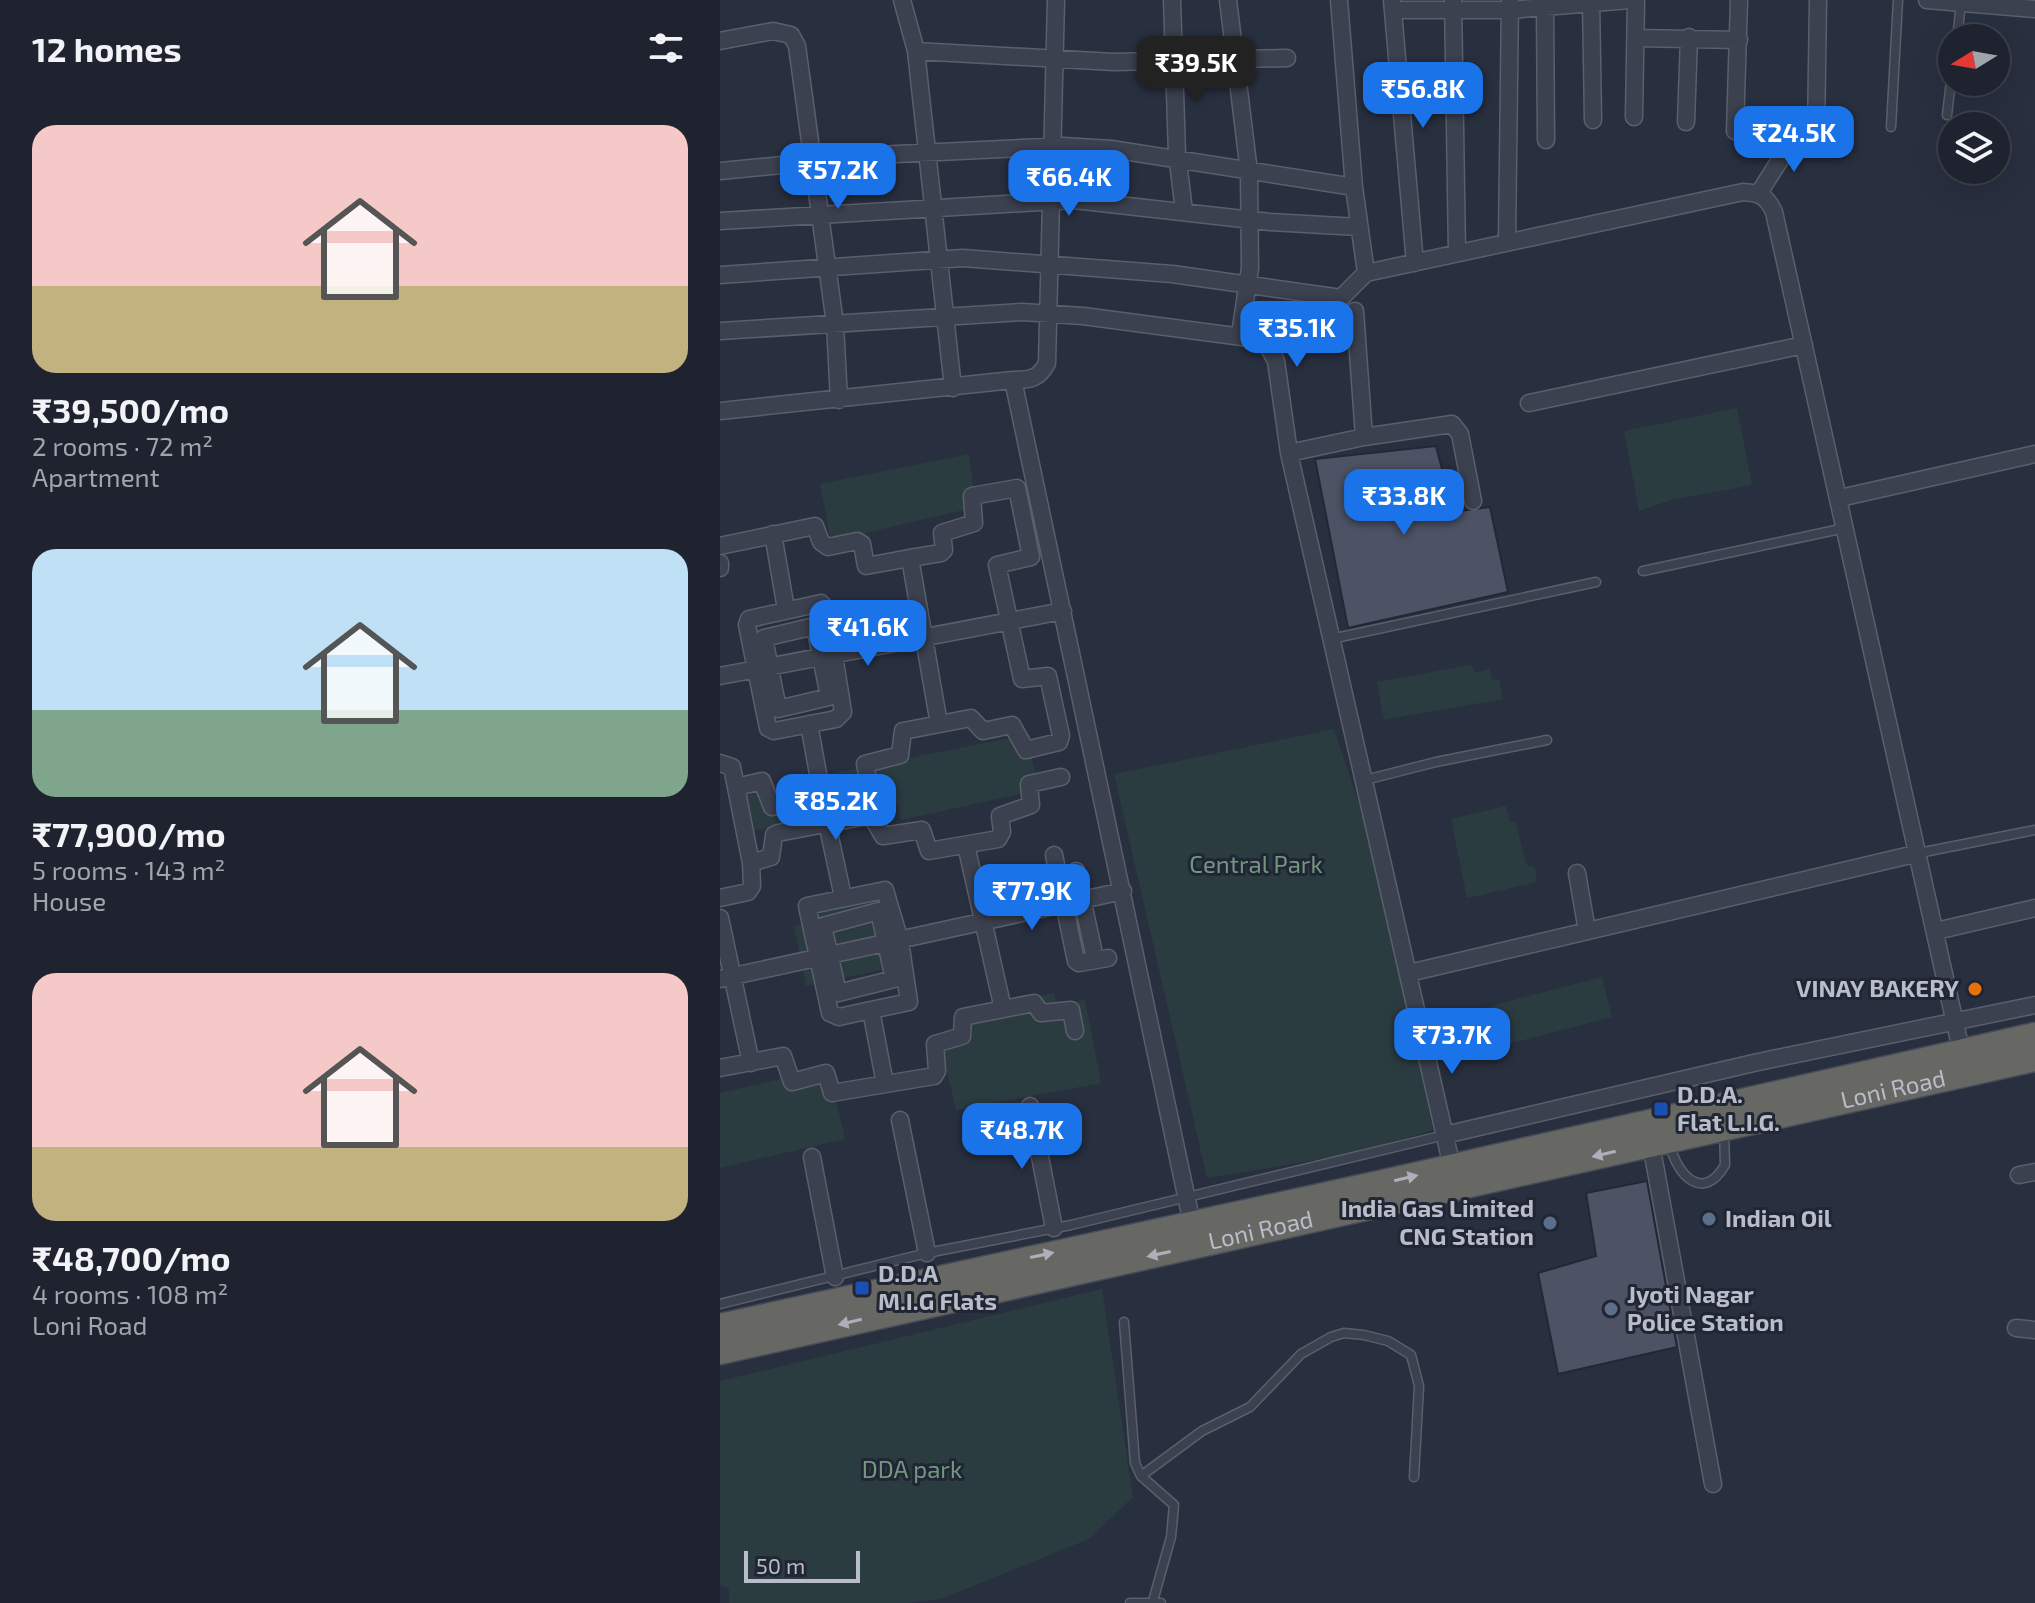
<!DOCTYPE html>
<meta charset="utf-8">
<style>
body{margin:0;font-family:"Exo 2",sans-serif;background:#262b37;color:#f1f3f6;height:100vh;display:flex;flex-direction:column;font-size:30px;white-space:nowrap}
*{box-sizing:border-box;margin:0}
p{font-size:26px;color:#a1a4aa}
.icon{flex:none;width:44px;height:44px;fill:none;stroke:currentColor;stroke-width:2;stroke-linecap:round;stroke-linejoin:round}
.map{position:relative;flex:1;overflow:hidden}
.sheet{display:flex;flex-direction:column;background:#1e232f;width:720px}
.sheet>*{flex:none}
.needle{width:52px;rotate:259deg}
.tools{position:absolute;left:1218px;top:24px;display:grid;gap:16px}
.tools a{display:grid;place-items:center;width:72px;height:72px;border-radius:50%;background:#1e232f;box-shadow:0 8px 32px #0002,0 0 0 2px #3c404b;font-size:40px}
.scale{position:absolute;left:24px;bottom:20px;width:116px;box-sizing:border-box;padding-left:8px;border:4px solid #b9bdc9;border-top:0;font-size:22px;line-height:28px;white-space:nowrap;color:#b9bdc9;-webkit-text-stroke:6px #212634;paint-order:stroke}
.price{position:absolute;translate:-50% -68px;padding:0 18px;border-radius:16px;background:#1a73e8;color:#fff;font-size:26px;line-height:52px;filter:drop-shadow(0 2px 4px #0008)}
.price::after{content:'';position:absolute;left:50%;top:48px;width:24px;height:18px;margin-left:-12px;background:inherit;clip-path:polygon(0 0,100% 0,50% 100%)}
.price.selected{background:#222;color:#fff}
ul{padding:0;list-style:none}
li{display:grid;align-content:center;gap:16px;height:424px;padding:0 32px}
li span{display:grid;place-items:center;height:248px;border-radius:24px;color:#555}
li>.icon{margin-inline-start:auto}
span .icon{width:144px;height:144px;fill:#fffc;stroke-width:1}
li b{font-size:34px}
h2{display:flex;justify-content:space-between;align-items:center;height:96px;padding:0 32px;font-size:34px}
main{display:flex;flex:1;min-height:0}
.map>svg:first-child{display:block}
.green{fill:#2b3c41}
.building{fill:#4d5365;stroke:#232836;stroke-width:2}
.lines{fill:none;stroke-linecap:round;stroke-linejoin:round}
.service-casing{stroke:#5a5f6c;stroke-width:11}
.minor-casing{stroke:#5a5f6c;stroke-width:19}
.trunk-casing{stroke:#474c59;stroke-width:29}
.service{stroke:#3c414f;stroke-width:8}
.minor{stroke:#3c414f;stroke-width:16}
.trunk{stroke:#676764;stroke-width:26}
.oneway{fill:#adb0ba}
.food-dot{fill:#e8710a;stroke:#212634;stroke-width:3}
.transit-dot{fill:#1a4fb4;stroke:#212634;stroke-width:3}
.service-dot{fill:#5c6f8a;stroke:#212634;stroke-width:3}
.labels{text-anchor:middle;stroke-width:6;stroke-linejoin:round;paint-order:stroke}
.park-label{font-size:24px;fill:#729880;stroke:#212634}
.poi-label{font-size:24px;font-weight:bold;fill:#b9bdc9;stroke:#212634;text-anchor:start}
.street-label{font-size:24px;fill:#b9bdc9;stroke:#212634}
</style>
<main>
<section class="sheet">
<h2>12 homes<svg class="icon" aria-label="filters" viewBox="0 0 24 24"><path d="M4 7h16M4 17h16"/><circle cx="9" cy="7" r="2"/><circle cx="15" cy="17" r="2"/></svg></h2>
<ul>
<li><span style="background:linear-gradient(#f6c9c9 65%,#c2b280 0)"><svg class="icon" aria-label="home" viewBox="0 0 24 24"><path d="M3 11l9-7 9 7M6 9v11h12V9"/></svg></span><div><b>₹39,500/mo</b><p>2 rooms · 72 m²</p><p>Apartment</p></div></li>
<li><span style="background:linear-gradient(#bfe0f5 65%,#7fa58c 0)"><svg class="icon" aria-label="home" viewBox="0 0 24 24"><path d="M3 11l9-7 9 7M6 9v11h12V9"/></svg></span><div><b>₹77,900/mo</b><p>5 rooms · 143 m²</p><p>House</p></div></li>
<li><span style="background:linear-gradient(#f6c9c9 70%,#c2b280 0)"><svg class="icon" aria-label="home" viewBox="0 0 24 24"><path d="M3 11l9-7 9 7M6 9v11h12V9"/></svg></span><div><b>₹48,700/mo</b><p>4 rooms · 108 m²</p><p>Loni Road</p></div></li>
</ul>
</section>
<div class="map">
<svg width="1315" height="1603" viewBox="0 0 1315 1603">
<rect width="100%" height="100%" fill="#282f3f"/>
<path class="green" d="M1017,408L1032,485L951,500L919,511L904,431Z
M249,454L256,507L111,541L100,484Z
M751,665L756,672L770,669L772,680L779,679L783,699L664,720L657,682Z
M614,729L649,834L713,1130L638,1153L487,1178L394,774Z
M306,735L319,790L181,820L177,803L18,834L9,785L42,787Z
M786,806L790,822L796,823L806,864L815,868L817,882L747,898L731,819Z
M158,885L175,967L86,986L74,926L99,920L95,898Z
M882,977L892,1017L777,1047L767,1007Z
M334,993L337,1005L365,1000L381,1083L236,1110L220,1042L251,1035L247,1011Z
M109,1068L125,1139L0,1168V1093Z
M382,1289L413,1497L369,1539L221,1599L187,1603H9V1588L0,1585V1381Z"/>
<path class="building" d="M716,446L733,512L770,507L788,592L628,628L595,459Z
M927,1181L957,1347L838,1374L818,1273L876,1256L866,1193Z"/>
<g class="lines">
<defs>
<path id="service" d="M1237,38L1241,3
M1227,115L1232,73
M1171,127L1178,0
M923,571L1125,528
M611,639L876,582
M645,780L716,762L827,740
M1199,853L1315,830
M950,1145C957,1175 983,1203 1005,1165L1004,1130
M0,1304L207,1253L351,1225L725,1135
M404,1322L415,1463L421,1476L454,1505L451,1537L433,1601
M421,1476L482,1431L530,1407L581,1354L611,1337L624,1333L644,1335L668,1341L691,1355L699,1386L694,1477
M410,1603H441"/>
<path id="minor" d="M182,0L196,51L394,62L567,58
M452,0L457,154L464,211
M508,0L529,172L530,268L520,334
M619,0L634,187L646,273
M672,0L695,263
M733,0L737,253
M871,0L873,120
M1019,0L1015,131L1096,134L1098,0
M1207,0L1315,9
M825,6L826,140
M673,10H790L910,0
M917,38L1019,40
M0,41L53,31L71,35L77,46L115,324L119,400
M196,51L233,388
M914,117L916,0
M966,122L969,37
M0,171L176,154L343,146L391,149L634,187
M1039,193L1077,133
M0,221L354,200L550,222L639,227
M787,241L790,0
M0,275L243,258L452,274L621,298L646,273L1023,192C1041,193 1047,197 1054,212L1243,1059
M635,311L644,437L732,424L740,434L753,501
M0,331L302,312L363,316L545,340L556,361L569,453L734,1176
M293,380C310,380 319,379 327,363L336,0
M809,403L1084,345
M0,411L293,380L474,1233
M569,453L644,437
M1120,498L1315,454
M53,534L66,609
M0,546L95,526L101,542L108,547L137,541L142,544L146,566L190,558L219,724
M0,563V568
M101,603L107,611L123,712L116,719L54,731L48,728L27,625L29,619Z
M95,626L109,697L58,709L44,638Z
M0,676L343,611
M89,724L102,796
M0,763L12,767L31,863
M16,787L42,781L52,807L143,788L148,779L145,764L180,755L183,731L251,718L263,731L292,725L306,750L339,742L341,736L328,676L302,679L277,565L311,557L297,488L252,496L254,523L222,533L224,550L221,553L190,558
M107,823L123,897
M246,845L283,1009
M334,855L356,961L359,963L388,958
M356,871L373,949
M857,873L867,931
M0,898L28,892L32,886L31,863L51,857L54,835L58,833L142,817H152L163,836L202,830L209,851L278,839L282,832L280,816L311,805L309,784L341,777
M159,911L174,979L118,993L103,926Z
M0,918L31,1063
M1216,931L1315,908
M689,973L1199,853
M0,979L403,891
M151,1010L189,1002L180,941L165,890L87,906L110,1013L119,1017L151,1010L165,1084
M0,1068L63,1056L72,1082L106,1073L112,1093L214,1076L217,1071L215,1044L242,1036L243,1017L314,1003L321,1013L351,1010L355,1031
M310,1106L334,1228
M180,1120L207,1253
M725,1135L1038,1062L1315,1005
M931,1144L993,1484
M92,1157L115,1277
M1299,1175L1315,1172
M1296,1328L1315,1330"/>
<g id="trunk">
<path d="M0,1327L664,1183L1315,1036"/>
<path id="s1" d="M0,1351L1315,1058"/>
</g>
</defs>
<use href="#service" class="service-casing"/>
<use href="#minor" class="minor-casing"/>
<use href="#trunk" class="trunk-casing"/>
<use href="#service" class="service"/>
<use href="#minor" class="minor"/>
<use href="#trunk" class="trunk"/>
</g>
<defs><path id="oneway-solid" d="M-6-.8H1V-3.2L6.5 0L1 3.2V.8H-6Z" transform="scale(2)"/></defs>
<g class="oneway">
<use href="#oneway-solid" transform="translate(884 1154) rotate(167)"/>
<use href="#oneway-solid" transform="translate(686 1178) rotate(-13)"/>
<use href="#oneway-solid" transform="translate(439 1254) rotate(168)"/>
<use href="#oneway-solid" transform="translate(322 1255) rotate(-12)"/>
<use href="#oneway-solid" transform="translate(130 1322) rotate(167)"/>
</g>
<circle class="food-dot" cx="1255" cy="989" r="8"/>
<g class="transit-dot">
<rect x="933" y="1101" width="16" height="16" rx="4"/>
<rect x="134" y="1280" width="16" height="16" rx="4"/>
</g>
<g class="service-dot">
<circle cx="989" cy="1219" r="8"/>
<circle cx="830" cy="1223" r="8"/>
<circle cx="891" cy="1309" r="8"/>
</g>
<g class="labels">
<g class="park-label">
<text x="536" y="873">Central Park</text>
<text x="192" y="1478">DDA park</text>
</g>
<g class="poi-label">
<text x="1239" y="997" text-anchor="end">VINAY BAKERY</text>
<text x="957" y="1103">D.D.A.<tspan x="957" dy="28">Flat L.I.G.</tspan></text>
<text x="814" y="1217" text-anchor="end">India Gas Limited<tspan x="814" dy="28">CNG Station</tspan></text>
<text x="1005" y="1227">Indian Oil</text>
<text x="158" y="1282">D.D.A<tspan x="158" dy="28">M.I.G Flats</tspan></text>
<text x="907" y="1303">Jyoti Nagar<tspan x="907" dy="28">Police Station</tspan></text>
</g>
<g class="street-label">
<text dy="8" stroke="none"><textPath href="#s1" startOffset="1202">Loni Road</textPath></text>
<text dy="8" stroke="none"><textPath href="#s1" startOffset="554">Loni Road</textPath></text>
</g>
</g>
</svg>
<div class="tools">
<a><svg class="needle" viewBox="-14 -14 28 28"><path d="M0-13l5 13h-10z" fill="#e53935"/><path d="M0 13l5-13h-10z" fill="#a1a4aa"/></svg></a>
<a><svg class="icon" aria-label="layers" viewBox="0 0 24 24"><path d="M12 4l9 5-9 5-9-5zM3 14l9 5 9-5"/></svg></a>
</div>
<div class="scale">50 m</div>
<b class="price selected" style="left:476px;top:104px">₹39.5K</b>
<b class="price" style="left:703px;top:130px">₹56.8K</b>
<b class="price" style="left:1074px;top:174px">₹24.5K</b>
<b class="price" style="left:118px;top:211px">₹57.2K</b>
<b class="price" style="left:349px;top:218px">₹66.4K</b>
<b class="price" style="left:577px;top:369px">₹35.1K</b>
<b class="price" style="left:684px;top:537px">₹33.8K</b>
<b class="price" style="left:148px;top:668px">₹41.6K</b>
<b class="price" style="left:116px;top:842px">₹85.2K</b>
<b class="price" style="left:312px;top:932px">₹77.9K</b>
<b class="price" style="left:732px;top:1076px">₹73.7K</b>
<b class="price" style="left:302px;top:1171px">₹48.7K</b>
</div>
</main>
